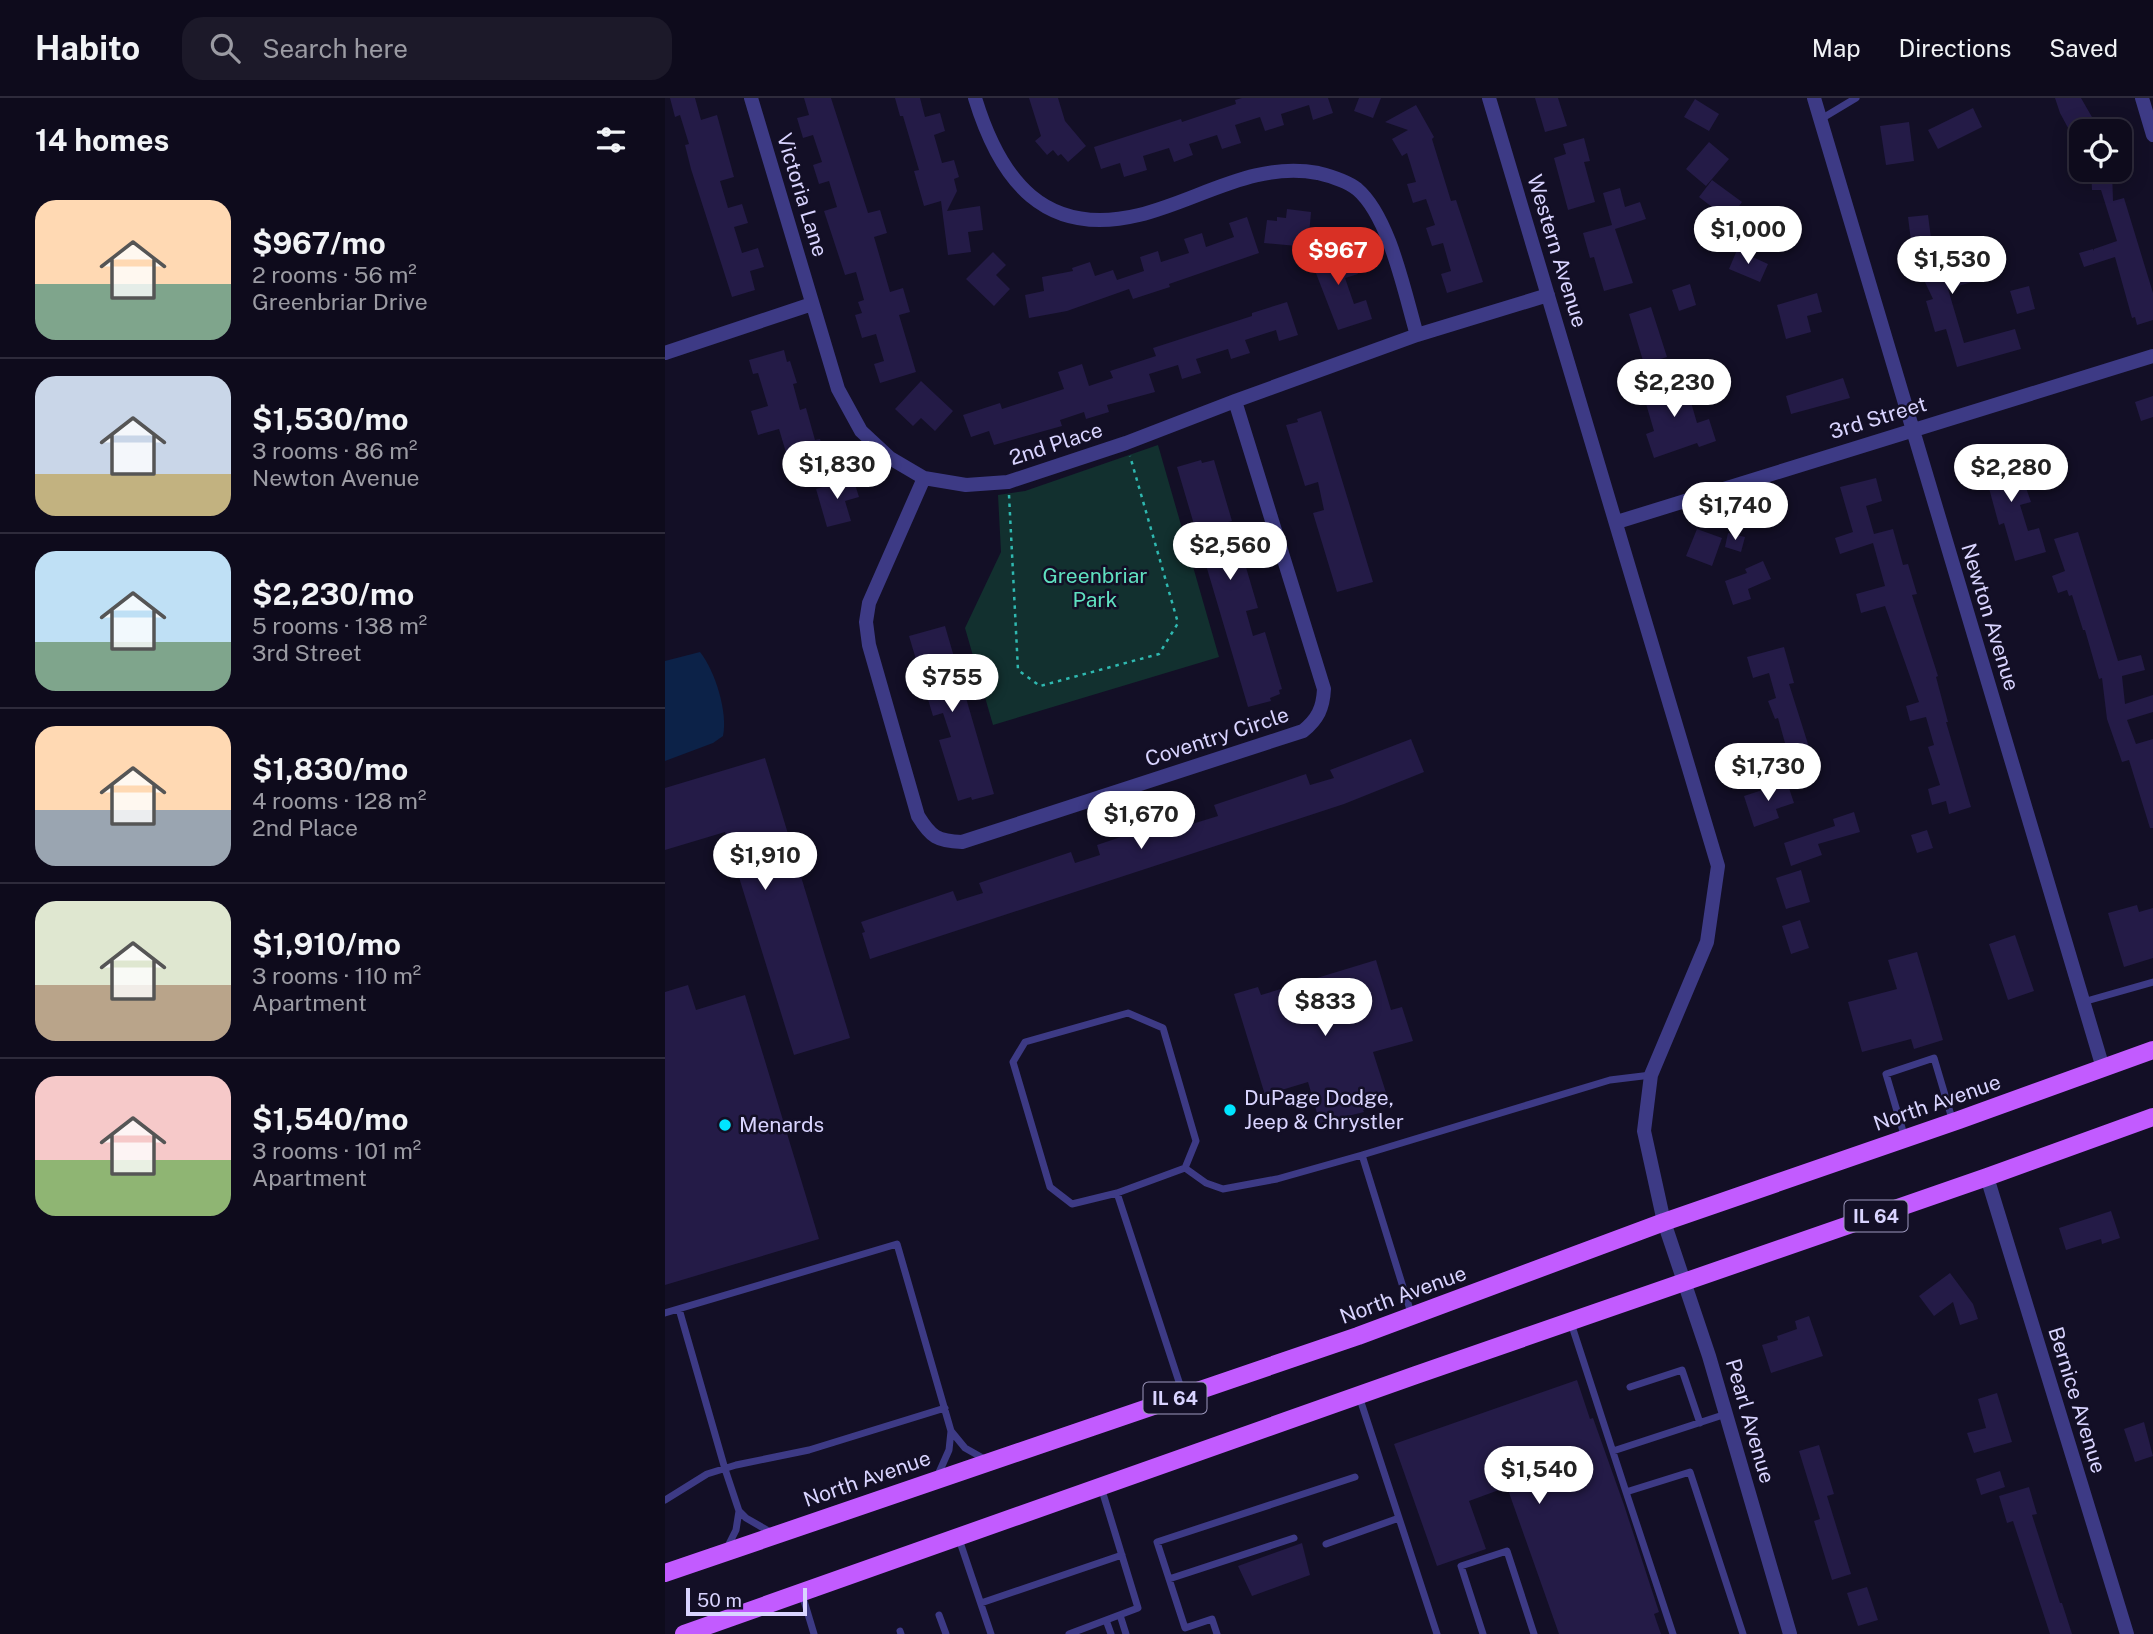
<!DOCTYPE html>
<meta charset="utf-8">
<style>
body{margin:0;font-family:"Public Sans",sans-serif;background:#1c1929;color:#f1f3f6;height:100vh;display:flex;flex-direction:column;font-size:26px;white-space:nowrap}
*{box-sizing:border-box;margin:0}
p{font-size:23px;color:#9b9ba3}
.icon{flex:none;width:38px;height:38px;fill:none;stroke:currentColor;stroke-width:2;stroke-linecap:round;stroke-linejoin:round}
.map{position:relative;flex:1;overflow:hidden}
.side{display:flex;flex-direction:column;background:#0e0b1c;width:665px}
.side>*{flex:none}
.tools{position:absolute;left:1404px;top:21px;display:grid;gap:14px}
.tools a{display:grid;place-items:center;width:63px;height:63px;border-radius:14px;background:#0e0b1c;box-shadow:0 4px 18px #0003,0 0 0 2px #2e2b3b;font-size:35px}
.scale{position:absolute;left:21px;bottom:18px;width:121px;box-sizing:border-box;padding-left:7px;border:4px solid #d9d4ff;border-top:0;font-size:19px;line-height:24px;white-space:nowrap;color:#d9d4ff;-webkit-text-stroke:5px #130f26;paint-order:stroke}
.price{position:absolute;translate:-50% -60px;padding:0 16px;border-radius:24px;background:#fff;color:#222;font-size:23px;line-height:46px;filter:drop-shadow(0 2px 4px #0008)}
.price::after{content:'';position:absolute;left:50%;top:42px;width:21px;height:16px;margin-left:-10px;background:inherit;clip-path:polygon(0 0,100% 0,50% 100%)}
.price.on{background:#d93025;color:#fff}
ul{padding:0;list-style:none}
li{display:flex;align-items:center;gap:21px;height:175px;padding:0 35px}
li+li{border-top:2px solid #2e2b3b}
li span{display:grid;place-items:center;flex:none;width:196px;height:140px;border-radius:21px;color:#555}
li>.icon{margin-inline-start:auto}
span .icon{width:84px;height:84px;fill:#fffc;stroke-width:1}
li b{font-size:30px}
h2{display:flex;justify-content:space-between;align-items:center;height:84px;padding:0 35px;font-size:30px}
header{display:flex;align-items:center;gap:42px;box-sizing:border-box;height:98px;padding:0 35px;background:#0e0b1c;border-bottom:2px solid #2e2b3b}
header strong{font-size:33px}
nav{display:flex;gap:38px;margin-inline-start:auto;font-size:24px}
.search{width:490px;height:63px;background:#1c1929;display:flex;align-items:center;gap:18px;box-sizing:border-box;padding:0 24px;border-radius:21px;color:#9b9ba3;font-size:26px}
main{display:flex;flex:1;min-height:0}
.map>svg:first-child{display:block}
.green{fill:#12302f}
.water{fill:#0c2248}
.building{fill:#241b47}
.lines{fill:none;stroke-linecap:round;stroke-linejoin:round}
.path{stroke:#2fb8b0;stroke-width:2.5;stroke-dasharray:3.5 5;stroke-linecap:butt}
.service{stroke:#3d3a85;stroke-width:7}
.minor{stroke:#3d3a85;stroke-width:14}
.primary{stroke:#c25bff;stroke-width:18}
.poi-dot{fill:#00e5ff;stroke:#130f26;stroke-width:2.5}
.labels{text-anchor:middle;stroke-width:5;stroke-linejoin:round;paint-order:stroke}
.shield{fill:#130f26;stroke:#9e99be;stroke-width:2}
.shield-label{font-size:19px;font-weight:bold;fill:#d9d4ff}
.street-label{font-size:21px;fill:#d9d4ff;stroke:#130f26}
.park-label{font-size:21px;fill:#5fe0c0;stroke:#130f26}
.poi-label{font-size:21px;fill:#d9d4ff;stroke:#130f26;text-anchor:start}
</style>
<header>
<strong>Habito</strong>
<div class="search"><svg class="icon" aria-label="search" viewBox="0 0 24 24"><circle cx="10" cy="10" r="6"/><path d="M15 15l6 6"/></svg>Search here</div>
<nav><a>Map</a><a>Directions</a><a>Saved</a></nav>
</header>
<main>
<section class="side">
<h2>14 homes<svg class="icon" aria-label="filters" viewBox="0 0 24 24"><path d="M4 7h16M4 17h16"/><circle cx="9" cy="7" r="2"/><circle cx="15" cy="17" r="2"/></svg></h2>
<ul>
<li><span style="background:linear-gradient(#ffd9b3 60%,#7fa58c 0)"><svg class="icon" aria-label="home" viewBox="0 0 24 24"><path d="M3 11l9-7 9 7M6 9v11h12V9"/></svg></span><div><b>$967/mo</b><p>2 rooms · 56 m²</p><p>Greenbriar Drive</p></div></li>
<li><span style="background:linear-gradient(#c9d6e8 70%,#c2b280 0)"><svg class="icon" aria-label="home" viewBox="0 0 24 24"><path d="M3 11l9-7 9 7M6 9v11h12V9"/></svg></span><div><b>$1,530/mo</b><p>3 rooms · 86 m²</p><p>Newton Avenue</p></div></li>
<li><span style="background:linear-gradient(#bfe0f5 65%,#7fa58c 0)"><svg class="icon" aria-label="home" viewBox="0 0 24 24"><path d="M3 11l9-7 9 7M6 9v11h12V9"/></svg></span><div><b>$2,230/mo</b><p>5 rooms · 138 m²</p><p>3rd Street</p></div></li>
<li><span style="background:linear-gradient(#ffd9b3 60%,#9aa5b1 0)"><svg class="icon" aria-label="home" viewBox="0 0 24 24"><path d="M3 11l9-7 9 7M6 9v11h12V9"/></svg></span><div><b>$1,830/mo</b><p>4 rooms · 128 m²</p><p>2nd Place</p></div></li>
<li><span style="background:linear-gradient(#dfe7d0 60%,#b9a48a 0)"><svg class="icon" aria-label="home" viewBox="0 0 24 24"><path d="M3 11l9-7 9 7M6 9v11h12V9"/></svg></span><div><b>$1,910/mo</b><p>3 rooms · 110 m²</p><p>Apartment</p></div></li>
<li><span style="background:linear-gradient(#f6c9c9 60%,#8fb573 0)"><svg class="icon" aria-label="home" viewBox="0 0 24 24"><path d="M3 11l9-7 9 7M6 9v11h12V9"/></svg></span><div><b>$1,540/mo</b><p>3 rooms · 101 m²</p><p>Apartment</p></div></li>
</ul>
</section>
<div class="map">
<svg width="1488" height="1536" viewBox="0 0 1488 1536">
<rect width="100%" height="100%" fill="#130f26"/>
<path class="green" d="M493,347L554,559L328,627L300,530L336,454L333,397L360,393Z"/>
<path class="water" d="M35,554C50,573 63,614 58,638L48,645L0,663V563Z"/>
<path class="building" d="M5,0H30L36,22L52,17L69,79L55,83L63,110L77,106L83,125L69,129L77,155L93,150L99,169L85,173L90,192L67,199L26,71L20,47L24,46L15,17L10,19Z
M139,0H166L203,115L215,112L222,135L209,139L225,194L238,190L245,214L234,217L251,274L215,285L209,266L219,263L211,236L197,240L190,217L197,215L193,204L199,202L191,174L180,177L159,113L172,109L164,83L154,86L148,67L157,64L148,37L138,40L132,20L144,17Z
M230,0H255L260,19L275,15L280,33L269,37L277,65L289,62L294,79L289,81L292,93L282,113L315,108L318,132L303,134L306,154L283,157L276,103L259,108L249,73L254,72L238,18H235Z
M364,0H393L400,23L421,48L403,64L396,56L393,58L388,52L382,57L370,43L376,38Z
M577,0H663L668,15L648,22L644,7L616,16L619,27L600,33L595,19L570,27L576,45L557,51L552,37L524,46L528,57L509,64L504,50L478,58L482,72L459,79L455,65L436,71L429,49L516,21L517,24L571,6L570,2Z
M694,0H716L708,20L689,13Z
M870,0H893L902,28L880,34Z
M1390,0H1416L1435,33H1416V54L1395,15Z
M1030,1L1054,16L1044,33L1019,19Z
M751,7L769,39L767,41L786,103L791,102L818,184L782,195L776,176L786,173L778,145L767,148L761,130L770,127L761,101L748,105L742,86L751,84L742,55L737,58L727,41L743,32L720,24Z
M1308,10L1317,29L1273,51L1263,32Z
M1244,24L1249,63L1221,67L1215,28Z
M919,40L925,63L919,64L930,104L903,112L889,60L901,56L898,46Z
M1044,44L1064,61L1041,88L1021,71Z
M1426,72H1447L1448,103L1459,100L1488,195V222L1472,227L1470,219L1467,220L1450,159L1419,169L1414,155L1428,151L1429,153V151L1452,143L1436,92H1427Z
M1047,82L1077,104L1064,122L1034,99Z
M955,90L960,109L975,104L981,121L950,131L968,185L939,193L929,159L925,160L918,135L947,127L938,95Z
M622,111L646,114L643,149L599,145L602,122L612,123V119L621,120Z
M1263,117L1268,156L1298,147L1303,164L1302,165L1307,184L1283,191L1299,245L1350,231L1356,251L1292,269L1281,231L1270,234L1261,203L1268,201L1248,159L1243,119Z
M582,119L594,155L504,186L505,189L468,201L464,191L402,213L364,220L360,197L379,193L377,179L408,173L407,170L425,164L430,178L448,172L452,182L479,173L475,159L493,153L496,164L524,155L519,141L537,135L541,149L569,139L564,125Z
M664,144L671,163L687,158L693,176L680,180L689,206L701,202L707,221L673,232L642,152Z
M1072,152L1103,166L1095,184L1064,171Z
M328,154L341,167L331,177L345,191L329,208L301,181Z
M1025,186L1031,207L1014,213L1007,192Z
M1364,188L1370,211L1352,216L1345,193Z
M1152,195L1157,214L1142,218L1146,234L1121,241L1112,207Z
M622,204L633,237L614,243L611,232L580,242L585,255L566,261L563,251L531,261L536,275L517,281L513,267L484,276L490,294L442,307L444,314L421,321L419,314L395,322L397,328L329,347L324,333L306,339L298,317L335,305L337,311L399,291L393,274L417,266L424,288L448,280L445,273L491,258L488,250L587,218V215Z
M986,209L1002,259L979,266L964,216Z
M119,252L122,264L125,263L132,285L128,286L135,312L141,310L150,342L155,341L161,360L152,362L158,380L131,388L114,331L93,337L86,313L103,308L93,275L88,276L84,262Z
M1019,280L1032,325L1044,321L1051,343L1034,349L1032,345L989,360L981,336L989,333L977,292Z
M1178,280L1185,300L1126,316L1121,298Z
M256,283L288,313L270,333L256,320L248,328L230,311Z
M1488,298V319L1476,323L1470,304Z
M656,313L708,484L672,494L648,415L659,412L653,384L640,388L621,327L633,324L632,321Z
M1343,349L1354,389L1360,387L1366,404L1355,407L1363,433L1374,430L1381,454L1350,463L1339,425L1334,427L1315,357Z
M536,362L537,365L549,362L567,423L556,426L564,452L575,449L593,510L581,513L588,538L600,534L617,591L614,592L615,596L605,600L606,603L583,609L512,369Z
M188,380L194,399L180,403L186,423L162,429L151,391Z
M1211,380L1217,403L1201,408L1209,436L1228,431L1238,467L1243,466L1252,496L1247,497L1273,578L1271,579L1283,624H1281L1306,709L1284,716L1281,703L1267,707L1263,691L1275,687L1263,649L1269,647L1261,619L1245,623L1241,608L1254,604L1220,508L1196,515L1191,496L1220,488L1208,445L1175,456L1170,440L1188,434L1175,389Z
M1032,431L1057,440L1047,468L1021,458Z
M1413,434L1453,563L1476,557L1480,572L1457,578L1460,606L1488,597V614L1462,622L1471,646L1488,641V730H1485L1464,662L1457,664L1442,621L1437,580L1434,581L1420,532H1418L1407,497L1404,498L1402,492L1393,495L1387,478L1400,473L1389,441Z
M1063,435L1080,439L1076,454L1060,449Z
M1098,463L1106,481L1083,491L1086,501L1068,507L1060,483L1082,475L1080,471Z
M280,528L329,696L307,702L306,699L293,703L274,642L286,639L278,615L268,618L244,538Z
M1119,549L1129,585L1124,586L1149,665L1127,670L1113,620L1110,621L1103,603L1111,600L1104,575L1088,580L1082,559Z
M746,641L759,674L679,706L205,861L197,835L200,834L196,824L288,793L292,803L318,795L314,785L406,754L410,765L435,757L432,747L524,716L527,726L553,718L549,707L641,676L645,687L669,680L665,672Z
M100,660L185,940L129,957L60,734L0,752V690Z
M1122,684L1129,705L1111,711L1114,720L1089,729L1079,698Z
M1189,714L1195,734L1153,746L1157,757L1126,768L1119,745L1170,728L1168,721Z
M1262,732L1268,750L1252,755L1246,737Z
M1136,772L1145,804L1121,811L1111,780Z
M1472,807L1474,814L1488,810V860L1459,869L1443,815Z
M1135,822L1144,850L1126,856L1117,828Z
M1350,837L1369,893L1343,902L1324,846Z
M1252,854L1278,942L1249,951L1246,941L1197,954L1183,904L1232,891L1223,862Z
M711,862L726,912L737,909L748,943L708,954L724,1004L698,1012L699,1014L655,1025L643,984L600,997L569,896L593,889L596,897Z
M23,887L31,912L80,897L154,1141L0,1187V894Z
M1446,1113L1455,1140L1437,1146L1436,1141L1401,1152L1394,1130Z
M1285,1175L1308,1206L1313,1221L1295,1227L1288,1204L1269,1218L1254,1198Z
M1144,1218L1158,1258L1106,1275L1097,1247L1113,1242L1112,1238L1132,1231L1130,1223Z
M912,1282L925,1321L928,1320L959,1407L994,1514L989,1516L996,1536H894L842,1389L804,1403L821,1451L772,1468L729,1346Z
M1332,1295L1347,1344L1309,1355L1302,1335L1321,1330L1313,1301Z
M1479,1324L1488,1358L1470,1364L1459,1331Z
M1154,1347L1169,1396L1162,1398L1186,1476L1167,1482L1149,1423L1155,1421L1134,1353Z
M1335,1373L1340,1389L1316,1397L1311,1381Z
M1364,1389L1372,1416L1367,1417L1395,1505H1397L1407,1536H1385L1348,1423L1342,1425L1334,1398Z
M637,1445L645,1477L587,1498L573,1468Z
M1202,1489L1213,1522L1193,1528L1182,1495Z"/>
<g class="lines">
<path class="path" d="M344,397L353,572L375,588L494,556L513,525L465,358"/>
<path class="service" d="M1156,21L1191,0
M1418,904L1488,884
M1240,1040L1221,976L1269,960L1288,1024
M520,1070L541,1085L558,1091L612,1081L697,1057
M452,1095L520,1070L531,1043L498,930L463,915L360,944L348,964L385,1089L407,1106L452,1095L518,1296
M14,1211L60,1371L74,1413L81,1420L107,1435
M0,1215L232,1146L286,1333L284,1352L272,1379
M747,1218L697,1057L945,982L986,977
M906,1225L961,1394
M965,1289L1017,1272L1035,1325
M694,1298L772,1536
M286,1333L300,1350L323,1363
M948,1353L1061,1316
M0,1402L42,1376L71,1367L144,1352L280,1310
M294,1441L326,1536
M661,1446L734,1420
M61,1452L71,1432L74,1413
M504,1481L629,1440
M137,1496L149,1536
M316,1505L457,1457
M274,1517L281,1536
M455,1517L461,1536
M441,1522L446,1536
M235,1533L236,1536
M404,1536L473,1510L436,1389
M552,1536L547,1521L520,1530L492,1444L690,1379
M818,1536L796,1468L842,1453L869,1536
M1008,1536L961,1394L1025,1374L1078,1536"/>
<path class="minor" d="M86,0L173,291L196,333L225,360L259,380L301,387L343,384L461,345L570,303L752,237L883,197
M310,0C335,82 379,140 474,117C535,102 588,63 653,75C665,78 682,83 692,91C725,119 740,197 752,237
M824,0L1053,768L1042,844L986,977L979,1033L999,1124L1044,1258L1125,1536
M1149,0L1438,970
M1477,0L1488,37
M0,255L147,206
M259,380L204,505L201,524L204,547L253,718C266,739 272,743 297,744L638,633C653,621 658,610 659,591L570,303
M952,424L1488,258
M1322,1079L1462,1536"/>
<path class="primary" d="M0,1475L693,1238L999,1124L1294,1022L1488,952
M19,1536L751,1277L1322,1079L1488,1019"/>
</g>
<g class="poi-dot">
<circle cx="565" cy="1012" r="7"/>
<circle cx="60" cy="1027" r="7"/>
</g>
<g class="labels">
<g class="shield">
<rect x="1179.5" y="1102.5" width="63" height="31" rx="5"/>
<rect x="478.5" y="1284.5" width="63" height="31" rx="5"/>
</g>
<g class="shield-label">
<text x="1211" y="1125">IL 64</text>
<text x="510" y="1307">IL 64</text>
</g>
<g class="street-label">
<text transform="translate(137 97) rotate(73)" y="7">Victoria Lane</text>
<text transform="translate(892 153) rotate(73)" y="7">Western Avenue</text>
<text transform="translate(1213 320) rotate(-17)" y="7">3rd Street</text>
<text transform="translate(391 346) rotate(-18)" y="7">2nd Place</text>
<text transform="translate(1325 519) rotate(73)" y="7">Newton Avenue</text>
<text transform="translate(552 639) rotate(-18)" y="7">Coventry Circle</text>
<text transform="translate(1272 1005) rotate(-19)" y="7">North Avenue</text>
<text transform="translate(738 1197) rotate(-20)" y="7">North Avenue</text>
<text transform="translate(1412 1302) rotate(73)" y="7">Bernice Avenue</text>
<text transform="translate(1085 1323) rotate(74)" y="7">Pearl Avenue</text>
<text transform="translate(202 1381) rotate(-19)" y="7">North Avenue</text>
</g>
<g class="park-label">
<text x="430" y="485">Greenbriar<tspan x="430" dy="24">Park</tspan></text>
</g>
<g class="poi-label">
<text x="579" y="1007">DuPage Dodge,<tspan x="579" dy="24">Jeep &amp; Chrystler</tspan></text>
<text x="74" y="1034">Menards</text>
</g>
</g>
</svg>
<div class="tools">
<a><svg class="icon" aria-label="locate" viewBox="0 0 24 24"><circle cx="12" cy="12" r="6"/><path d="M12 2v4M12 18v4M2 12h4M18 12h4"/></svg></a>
</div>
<div class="scale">50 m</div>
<b class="price" style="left:1083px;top:168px">$1,000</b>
<b class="price on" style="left:673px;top:189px">$967</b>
<b class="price" style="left:1287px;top:198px">$1,530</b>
<b class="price" style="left:1009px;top:321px">$2,230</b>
<b class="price" style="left:172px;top:403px">$1,830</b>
<b class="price" style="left:1346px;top:406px">$2,280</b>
<b class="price" style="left:1070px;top:444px">$1,740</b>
<b class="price" style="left:565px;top:484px">$2,560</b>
<b class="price" style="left:287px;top:616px">$755</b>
<b class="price" style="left:1103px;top:705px">$1,730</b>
<b class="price" style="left:476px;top:753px">$1,670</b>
<b class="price" style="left:100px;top:794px">$1,910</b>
<b class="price" style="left:660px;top:940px">$833</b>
<b class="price" style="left:874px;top:1408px">$1,540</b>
</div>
</main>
